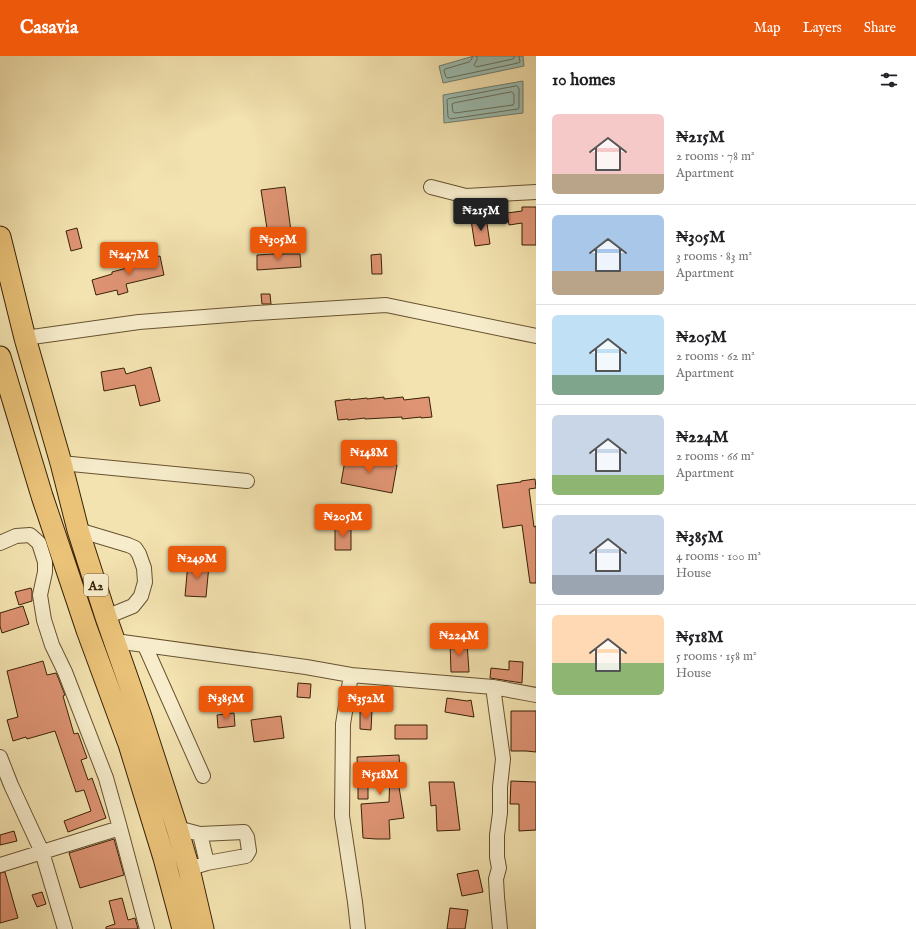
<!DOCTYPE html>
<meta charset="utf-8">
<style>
body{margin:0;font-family:"IM FELL English",serif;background:#f6f6f6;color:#202124;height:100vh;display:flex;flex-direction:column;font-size:15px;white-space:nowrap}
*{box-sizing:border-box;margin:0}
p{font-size:13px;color:#757577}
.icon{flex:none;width:22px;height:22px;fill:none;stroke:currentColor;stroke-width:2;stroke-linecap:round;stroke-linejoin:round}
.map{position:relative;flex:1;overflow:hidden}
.sheet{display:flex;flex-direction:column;background:#fff;width:380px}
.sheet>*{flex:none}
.price{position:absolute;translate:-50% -34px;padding:0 9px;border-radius:4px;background:#ea580c;color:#fff;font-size:13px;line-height:26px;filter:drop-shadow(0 1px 2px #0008)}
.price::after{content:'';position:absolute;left:50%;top:24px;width:12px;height:9px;margin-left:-6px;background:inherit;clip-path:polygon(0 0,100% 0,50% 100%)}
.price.selected{background:#222;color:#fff}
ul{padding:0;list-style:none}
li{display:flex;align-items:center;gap:12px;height:100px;padding:0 16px}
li+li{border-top:1px solid #e0e0e0}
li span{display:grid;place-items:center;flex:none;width:112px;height:80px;border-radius:6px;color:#555}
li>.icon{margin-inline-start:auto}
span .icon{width:48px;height:48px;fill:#fffc;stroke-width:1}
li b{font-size:17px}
h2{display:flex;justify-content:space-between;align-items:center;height:48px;padding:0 16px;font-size:17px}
header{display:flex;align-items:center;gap:24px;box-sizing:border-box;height:56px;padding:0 20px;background:#ea580c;color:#fff}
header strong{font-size:19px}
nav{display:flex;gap:22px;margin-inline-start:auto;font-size:14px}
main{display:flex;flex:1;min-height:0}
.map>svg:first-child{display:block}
.water{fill:#9cbdb1;stroke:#747f6d}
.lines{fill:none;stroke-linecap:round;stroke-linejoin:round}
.shore{stroke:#6a6f5c;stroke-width:1}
.building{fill:#df9474;stroke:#392106}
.minor-casing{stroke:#685230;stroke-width:16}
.highway-casing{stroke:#392106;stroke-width:23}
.minor{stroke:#f7edcc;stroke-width:14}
.highway{stroke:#eac278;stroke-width:21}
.labels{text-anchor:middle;stroke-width:3;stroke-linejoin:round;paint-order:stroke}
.shield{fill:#f7edcc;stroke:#725e41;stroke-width:1}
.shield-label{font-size:13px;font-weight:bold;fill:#392106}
</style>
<header>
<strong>Casavia</strong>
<nav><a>Map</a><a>Layers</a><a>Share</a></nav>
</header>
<main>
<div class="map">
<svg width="536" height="873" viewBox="0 0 536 873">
<rect width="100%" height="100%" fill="#f3e3b0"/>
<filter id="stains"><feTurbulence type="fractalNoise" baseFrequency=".005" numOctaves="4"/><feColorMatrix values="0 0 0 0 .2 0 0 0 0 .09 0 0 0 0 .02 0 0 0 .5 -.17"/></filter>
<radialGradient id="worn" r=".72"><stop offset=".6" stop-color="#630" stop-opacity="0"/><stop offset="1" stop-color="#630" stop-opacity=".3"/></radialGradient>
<path class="water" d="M474,0H523L524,10L443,27L439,10Z
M523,25V57L444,67L443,39Z"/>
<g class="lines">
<path class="shore" d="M472,0V3L469,6L445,13L444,15L446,21L448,22L518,7L520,6L519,0
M477,0V4L474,9L476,11L513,3L514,2V0
M517,30L519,32V52L518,53L450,63L448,61L447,44L448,43Z
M512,36L514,38V47L513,49L455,57L453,56L452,48L454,47Z"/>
</g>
<path class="building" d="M285,131L291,175L268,179L261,134Z
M522,151H536V189H522V167L509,169L507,157L522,155Z
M486,161L490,188L475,190L471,164Z
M77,172L82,192L71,195L66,175Z
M273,198H300L301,211L257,214V199Z
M381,198L382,218H372L371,199Z
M160,200L164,219L126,228L128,236L118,239L117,234L96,239L92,224L112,218V216L134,210L133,206Z
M261,238H270L271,248H262Z
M151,311L160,345L140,350L135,329L104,335L101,316L124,312L126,318Z
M384,341V343L403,341L404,344L429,341L432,361L421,362V361L402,363V361L365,363V362L348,364V363L338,364L335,345L350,343V344L367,342V343Z
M346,399L397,409L392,437L341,427Z
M535,423L536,432L529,433L534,471L536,470V527H530L522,469L503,472L497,429L521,426V425Z
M335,471H351V494H335Z
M188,507L209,509L206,541L185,540Z
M31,532L32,535V545L19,549L15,536Z
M23,550L29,568L2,577L0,570V557Z
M467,586L469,616H451L450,587Z
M43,605L47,619L56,617L57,619L65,639L63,640L74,678L78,677L87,702L81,704L88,724L92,722L106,762L68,776L64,765L91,755L84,734L76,736L55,675L27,683L26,681L13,685L7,664L18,661L7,615Z
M509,605L523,606L522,627L490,622L491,612L509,614Z
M298,627L311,628L310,642L297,641Z
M447,642L467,645L471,644L474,661L445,656Z
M360,654H372L371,674L360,673Z
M511,655H536V696L526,695H511Z
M234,657L235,670L218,672L217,659Z
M281,660L284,682L254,686L251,664Z
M395,669H427V683H395Z
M399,699L401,731H399L404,762L389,764L390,783H376L363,782L361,748L389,746L390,717L368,718V743H358V724L357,701Z
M511,725L536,726V774L519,775V748H510Z
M429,726H454L460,774L437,775L436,749L431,750Z
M14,775L17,785L0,789V779Z
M114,783L124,819L80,832L69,797Z
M478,814L483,836L462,840L457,818Z
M5,816L18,862L0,867V817Z
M42,836L46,848L37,851L32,839Z
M122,842L128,864L135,862L138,873H106V871L115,868L109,845Z
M450,852L468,854L465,873H447Z"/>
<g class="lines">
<defs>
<path id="minor" d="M431,131L466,140L536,136
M25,282L139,266L257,257L386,249L536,280
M61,407L247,425
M78,474L128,489L135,492L139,498L144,512L145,526L141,540L133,550L106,561
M0,487L16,480L30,479L39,487L45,506V516L40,539L44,564L52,589L65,616L106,722L120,772L0,809
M115,585L306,611L351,619L493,631L536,639
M145,590L203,720
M351,619L343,668L342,760L355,846L358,873
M493,631L503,703L500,731V757L497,779V801L499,812L496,823L497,841L500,873
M0,701L11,729L42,796L65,873
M120,772L147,873
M177,772L200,778L207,807L197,810
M200,778L244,776L247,781L249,795L246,800L207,807"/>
<path id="highway" d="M0,181L25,282L61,407L78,474L106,561L141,661L177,772L189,813L203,873
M0,301L42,440L87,574L129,688L164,802L183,873"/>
</defs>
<use href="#minor" class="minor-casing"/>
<use href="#highway" class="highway-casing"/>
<use href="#minor" class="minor"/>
<use href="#highway" class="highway"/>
</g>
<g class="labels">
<rect class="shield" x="84" y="518" width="24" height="22" rx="3"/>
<g class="shield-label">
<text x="96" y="534">A2</text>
</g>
</g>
<rect width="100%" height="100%" filter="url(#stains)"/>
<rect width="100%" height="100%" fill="url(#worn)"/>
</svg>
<b class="price selected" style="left:481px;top:176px">₦215M</b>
<b class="price" style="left:278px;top:205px">₦305M</b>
<b class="price" style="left:129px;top:220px">₦247M</b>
<b class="price" style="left:369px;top:418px">₦148M</b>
<b class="price" style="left:343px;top:482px">₦205M</b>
<b class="price" style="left:197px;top:524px">₦249M</b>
<b class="price" style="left:459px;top:601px">₦224M</b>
<b class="price" style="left:226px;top:664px">₦385M</b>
<b class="price" style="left:366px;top:664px">₦352M</b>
<b class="price" style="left:380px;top:740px">₦518M</b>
</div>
<section class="sheet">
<h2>10 homes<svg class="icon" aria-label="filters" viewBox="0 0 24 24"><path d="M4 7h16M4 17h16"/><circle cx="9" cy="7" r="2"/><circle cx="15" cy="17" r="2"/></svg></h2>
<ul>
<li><span style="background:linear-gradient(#f6c9c9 75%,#b9a48a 0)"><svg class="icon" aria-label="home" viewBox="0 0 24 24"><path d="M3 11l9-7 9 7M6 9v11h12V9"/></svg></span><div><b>₦215M</b><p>2 rooms · 78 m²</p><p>Apartment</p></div></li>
<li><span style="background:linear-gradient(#a9c7e8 70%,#b9a48a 0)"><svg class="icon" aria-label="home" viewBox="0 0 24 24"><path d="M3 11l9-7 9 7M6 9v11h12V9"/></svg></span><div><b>₦305M</b><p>3 rooms · 83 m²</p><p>Apartment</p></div></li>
<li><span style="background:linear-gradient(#bfe0f5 75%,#7fa58c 0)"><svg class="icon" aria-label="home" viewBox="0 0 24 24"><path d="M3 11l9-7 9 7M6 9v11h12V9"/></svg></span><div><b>₦205M</b><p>2 rooms · 62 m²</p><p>Apartment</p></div></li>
<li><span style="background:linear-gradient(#c9d6e8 75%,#8fb573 0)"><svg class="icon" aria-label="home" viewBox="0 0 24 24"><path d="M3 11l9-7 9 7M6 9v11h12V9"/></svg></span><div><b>₦224M</b><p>2 rooms · 66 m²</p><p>Apartment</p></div></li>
<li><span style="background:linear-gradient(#c9d6e8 75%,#9aa5b1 0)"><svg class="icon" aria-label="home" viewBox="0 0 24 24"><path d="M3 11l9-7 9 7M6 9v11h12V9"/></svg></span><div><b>₦385M</b><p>4 rooms · 100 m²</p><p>House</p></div></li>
<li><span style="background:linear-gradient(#ffd9b3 60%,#8fb573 0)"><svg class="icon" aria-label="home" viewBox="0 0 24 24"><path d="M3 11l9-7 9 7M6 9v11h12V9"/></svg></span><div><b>₦518M</b><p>5 rooms · 158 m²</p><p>House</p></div></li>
</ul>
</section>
</main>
